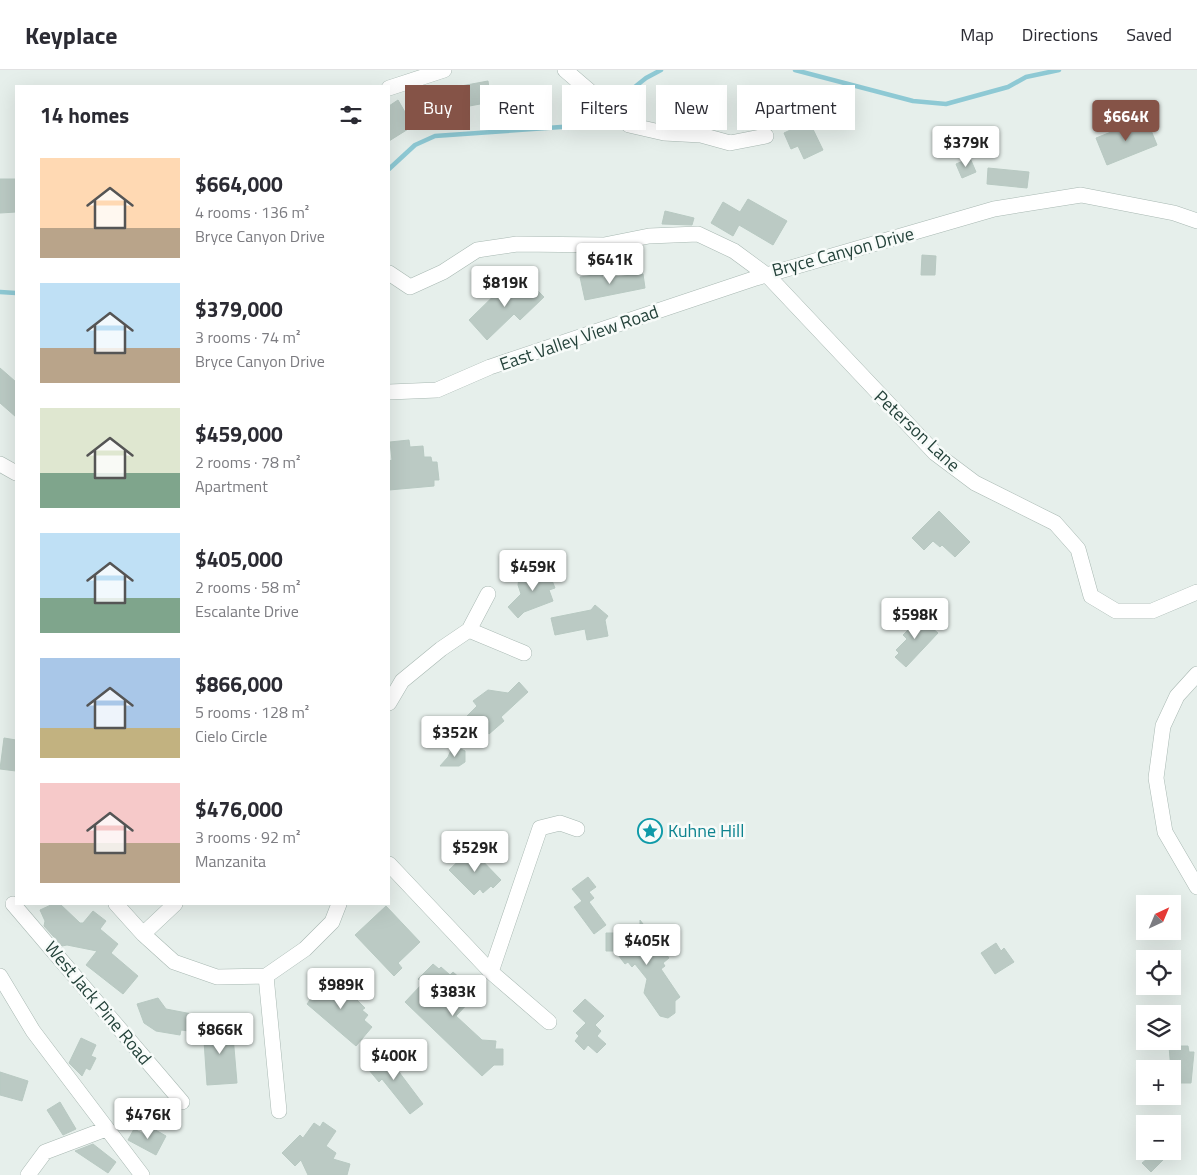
<!DOCTYPE html>
<meta charset="utf-8">
<style>
body{margin:0;font-family:"Titillium Web",sans-serif;background:#f2f2f3;color:#2b2b33;height:100vh;display:flex;flex-direction:column;font-size:19px;white-space:nowrap}
*{box-sizing:border-box;margin:0}
p{font-size:16px;color:#7c7c81}
.icon{flex:none;width:28px;height:28px;fill:none;stroke:currentColor;stroke-width:2;stroke-linecap:round;stroke-linejoin:round}
.map{position:relative;flex:1;overflow:hidden}
.side{position:absolute;left:15px;top:15px;width:375px;height:820px;display:flex;flex-direction:column;background:#fff;border-radius:0px;box-shadow:0 5px 20px #0002}
.side>*{flex:none}
.guide{position:absolute;left:405px;top:15px;width:475px;height:45px;display:flex;gap:10px}
.needle{width:32px;rotate:44deg}
.controls{position:absolute;left:1136px;top:825px;display:grid;gap:10px}
.controls a{display:grid;place-items:center;width:45px;height:45px;border-radius:0px;background:#fff;box-shadow:0 5px 20px #0002;font-size:25px}
.price{position:absolute;translate:-50% -42px;padding:0 11px;border-radius:5px;background:#fff;color:#222;font-size:16px;line-height:32px;filter:drop-shadow(0 1px 2px #0008)}
.price::after{content:'';position:absolute;left:50%;top:30px;width:15px;height:11px;margin-left:-8px;background:inherit;clip-path:polygon(0 0,100% 0,50% 100%)}
.price.on{background:#855347;color:#fff}
ul{padding:0;list-style:none}
li{display:flex;align-items:center;gap:15px;height:125px;padding:0 25px}
li span{display:grid;place-items:center;flex:none;width:140px;height:100px;border-radius:0px;color:#555}
li>.icon{margin-inline-start:auto}
span .icon{width:60px;height:60px;fill:#fffc;stroke-width:1}
li b{font-size:21px}
h2{display:flex;justify-content:space-between;align-items:center;height:60px;padding:0 25px;font-size:21px}
.pill{padding:0 18px;border-radius:0px;background:#fff;box-shadow:0 5px 20px #0002;font-size:18px;line-height:45px}
.pill.on{background:#855347;color:#fff}
header{display:flex;align-items:center;gap:30px;box-sizing:border-box;height:70px;padding:0 25px;background:#fff;border-bottom:1px solid #e1e1e2}
header strong{font-size:24px}
nav{display:flex;gap:28px;margin-inline-start:auto;font-size:18px}
.map>svg:first-child{display:block}
.lines{fill:none;stroke-linecap:round;stroke-linejoin:round}
.stream{stroke:#8ec9d4;stroke-width:4.5}
.building{fill:#bbcac4;stroke:#b8c9c2}
.minor-casing{stroke:#a8b8b2;stroke-width:16}
.minor{stroke:#fff;stroke-width:15}
.labels{text-anchor:middle;stroke-width:5;stroke-linejoin:round;paint-order:stroke}
.street-label{font-size:18px;fill:#24423a;stroke:#f7fbf9}
.culture-label{font-size:18px;fill:#0d838f;stroke:#f7fbf9;text-anchor:start}
</style>
<header>
<strong>Keyplace</strong>
<nav><a>Map</a><a>Directions</a><a>Saved</a></nav>
</header>
<div class="map">
<svg width="1197" height="1105" viewBox="0 0 1197 1105">
<rect width="100%" height="100%" fill="#e6efeb"/>
<g class="lines">
<path class="stream" d="M795,0L913,31L946,34L1008,17L1026,7L1059,0
M389,99L415,75L435,66L575,56L611,36L646,8L661,0
M0,222L16,223"/>
</g>
<path class="building" d="M488,11L491,32L464,37L461,16Z
M398,30L413,56L389,71V36Z
M1146,48L1157,75L1107,95L1096,68Z
M809,51L823,80L804,89L798,76L791,79L784,63Z
M970,88L976,102L962,108L956,94Z
M988,98L1029,102L1027,118L987,114Z
M0,109H16V142L0,143Z
M748,129L787,151L773,175L739,155L733,166L711,153L723,132L740,142Z
M665,141L694,148L692,155L662,154Z
M922,185L936,186L935,205H921Z
M602,204L603,208L643,204L645,218L585,230L580,207Z
M513,207L529,223L535,218L544,227L520,250L514,244L487,270L469,250Z
M0,298L16,312V347L0,333Z
M409,370L410,377L423,376L424,387H431L432,392H437L439,410H434V416L389,420V391L392,390L390,372Z
M939,441L970,472L955,487L942,475L940,477L933,471L924,480L912,468Z
M545,497L553,505L551,508L555,518L549,520L553,531L524,542L518,548L508,537L521,524L518,515L519,508L528,504L536,506Z
M595,535L608,546L605,550L608,566L587,570L585,559L555,565L551,548L591,540Z
M916,545L938,563L906,597L895,587L899,583L896,580L907,569L903,565L910,558L907,554Z
M519,612L528,622L501,647L504,651L489,664L486,661L482,665L467,646L477,636L473,631L488,620L508,623Z
M4,668L16,670V701L0,699Z
M457,677L465,681V692L459,696H440L448,687L451,680Z
M471,779L501,810L493,818L491,816L483,823L480,819L474,825L449,800Z
M588,807L596,817L589,822L594,828L589,832L606,855L594,864L574,837L582,831L572,819Z
M53,834H60L80,853H83L93,841L106,851L100,859L118,874L111,883L138,906L123,924L86,895L97,881L67,875L62,876L44,856L45,851L40,840Z
M386,836L420,872L398,893L402,898L394,906L355,865Z
M640,850L669,888L663,893L665,896L661,899L680,927L675,931V943L668,948L660,946L644,923L647,909L635,894L632,897L628,892L625,894L615,881H606V863H640Z
M996,873L1001,881L1004,878L1014,892L995,904L981,883Z
M433,894L439,899L441,897L450,905L453,902L471,918L467,923L473,928L456,946L482,970L496,971L495,979H503V995H494L482,1006L405,932L423,913L418,909Z
M328,906L356,927L355,928L365,938L362,940L368,945L364,950L372,957L356,976L307,934Z
M158,928L166,939L192,944L189,961L181,960L180,965L156,961L144,953L137,934Z
M585,929L604,946L595,955L601,961L597,966L606,974L597,983L588,975L584,980L575,971L579,966L576,963L586,953L573,941Z
M232,954L237,1013L207,1015L203,956Z
M81,968L96,975L91,986L96,988L90,1000L86,998L82,1006L69,993Z
M1169,976H1188L1189,982H1194L1191,1013H1172Z
M381,978L423,1034L410,1044L382,1009L379,1012L369,1000L373,997L367,989Z
M0,1002L28,1011L22,1031L0,1025Z
M60,1032L76,1059L63,1065L47,1040Z
M323,1052L336,1061L326,1076L336,1083L333,1089L350,1094L347,1105H308L301,1090L295,1096L282,1083L300,1065L303,1068L314,1053L320,1057Z
M152,1058L166,1066L156,1085L128,1070L134,1059L148,1066Z
M93,1074L116,1092L108,1103L75,1081Z
M1139,1081H1172L1151,1102L1142,1093L1147,1089Z"/>
<g class="lines">
<defs>
<path id="minor" d="M565,0L629,55L664,63L701,65L730,73L766,66
M389,18L444,0
M389,203L410,217L443,202L477,180L517,174L604,175L649,166L698,164L734,181L768,206L935,383L975,413L1055,453L1078,479L1091,526L1116,541H1152L1197,522
M389,322L437,320L490,297L756,208L994,139L1081,125L1174,143L1197,151
M0,394L16,403
M469,560L488,524
M1197,604L1177,626L1163,656L1156,708L1165,762L1197,817
M389,633L402,611L441,579L469,560L524,583
M389,794L491,902L549,952
M13,834L182,1032
M116,834L143,864L174,892L217,907L266,906L305,879L332,852L339,834
M143,864L175,834
M491,902L540,758L560,753L577,759
M0,906L33,961L142,1105
M266,906L279,1041
M28,1105L45,1082L106,1059"/>
</defs>
<use href="#minor" class="minor-casing"/>
<use href="#minor" class="minor"/>
</g>
<defs>
<symbol id="sight-ring" viewBox="-11 -11 22 22"><circle r="9.5" fill="#f7fbf9" stroke="#0f9aa8" stroke-width="1.5"/><path d="M0-6L1.8-2.2L6-1.7L2.9 1.2L3.7 5.4L0 3.3L-3.7 5.4L-2.9 1.2L-6-1.7L-1.8-2.2Z" fill="#0f9aa8"/></symbol>
</defs>
<g fill-rule="evenodd">
<use href="#sight-ring" x="636" y="747" width="28" height="28"/>
</g>
<g class="labels">
<g class="street-label">
<text transform="translate(843 182) rotate(-15)" y="6">Bryce Canyon Drive</text>
<text transform="translate(579 268) rotate(-19)" y="6">East Valley View Road</text>
<text transform="translate(917 361) rotate(43)" y="6">Peterson Lane</text>
<text transform="translate(98 933) rotate(50)" y="6">West Jack Pine Road</text>
</g>
<g class="culture-label">
<text x="668" y="767">Kuhne Hill</text>
</g>
</g>
</svg>
<div class="controls">
<a><svg class="needle" viewBox="-14 -14 28 28"><path d="M0-13l5 13h-10z" fill="#e53935"/><path d="M0 13l5-13h-10z" fill="#7c7c81"/></svg></a>
<a><svg class="icon" aria-label="locate" viewBox="0 0 24 24"><circle cx="12" cy="12" r="6"/><path d="M12 2v4M12 18v4M2 12h4M18 12h4"/></svg></a>
<a><svg class="icon" aria-label="layers" viewBox="0 0 24 24"><path d="M12 4l9 5-9 5-9-5zM3 14l9 5 9-5"/></svg></a>
<a>+</a>
<a>−</a>
</div>
<b class="price on" style="left:1126px;top:72px">$664K</b>
<b class="price" style="left:966px;top:98px">$379K</b>
<b class="price" style="left:610px;top:215px">$641K</b>
<b class="price" style="left:505px;top:238px">$819K</b>
<b class="price" style="left:533px;top:522px">$459K</b>
<b class="price" style="left:915px;top:570px">$598K</b>
<b class="price" style="left:455px;top:688px">$352K</b>
<b class="price" style="left:475px;top:803px">$529K</b>
<b class="price" style="left:647px;top:896px">$405K</b>
<b class="price" style="left:341px;top:940px">$989K</b>
<b class="price" style="left:453px;top:947px">$383K</b>
<b class="price" style="left:220px;top:985px">$866K</b>
<b class="price" style="left:394px;top:1011px">$400K</b>
<b class="price" style="left:148px;top:1070px">$476K</b>
<div class="guide">
<a class="pill on">Buy</a>
<a class="pill">Rent</a>
<a class="pill">Filters</a>
<a class="pill">New</a>
<a class="pill">Apartment</a>
</div>
<section class="side">
<h2>14 homes<svg class="icon" aria-label="filters" viewBox="0 0 24 24"><path d="M4 7h16M4 17h16"/><circle cx="9" cy="7" r="2"/><circle cx="15" cy="17" r="2"/></svg></h2>
<ul>
<li><span style="background:linear-gradient(#ffd9b3 70%,#b9a48a 0)"><svg class="icon" aria-label="home" viewBox="0 0 24 24"><path d="M3 11l9-7 9 7M6 9v11h12V9"/></svg></span><div><b>$664,000</b><p>4 rooms · 136 m²</p><p>Bryce Canyon Drive</p></div></li>
<li><span style="background:linear-gradient(#bfe0f5 65%,#b9a48a 0)"><svg class="icon" aria-label="home" viewBox="0 0 24 24"><path d="M3 11l9-7 9 7M6 9v11h12V9"/></svg></span><div><b>$379,000</b><p>3 rooms · 74 m²</p><p>Bryce Canyon Drive</p></div></li>
<li><span style="background:linear-gradient(#dfe7d0 65%,#7fa58c 0)"><svg class="icon" aria-label="home" viewBox="0 0 24 24"><path d="M3 11l9-7 9 7M6 9v11h12V9"/></svg></span><div><b>$459,000</b><p>2 rooms · 78 m²</p><p>Apartment</p></div></li>
<li><span style="background:linear-gradient(#bfe0f5 65%,#7fa58c 0)"><svg class="icon" aria-label="home" viewBox="0 0 24 24"><path d="M3 11l9-7 9 7M6 9v11h12V9"/></svg></span><div><b>$405,000</b><p>2 rooms · 58 m²</p><p>Escalante Drive</p></div></li>
<li><span style="background:linear-gradient(#a9c7e8 70%,#c2b280 0)"><svg class="icon" aria-label="home" viewBox="0 0 24 24"><path d="M3 11l9-7 9 7M6 9v11h12V9"/></svg></span><div><b>$866,000</b><p>5 rooms · 128 m²</p><p>Cielo Circle</p></div></li>
<li><span style="background:linear-gradient(#f6c9c9 60%,#b9a48a 0)"><svg class="icon" aria-label="home" viewBox="0 0 24 24"><path d="M3 11l9-7 9 7M6 9v11h12V9"/></svg></span><div><b>$476,000</b><p>3 rooms · 92 m²</p><p>Manzanita</p></div></li>
</ul>
</section>
</div>
